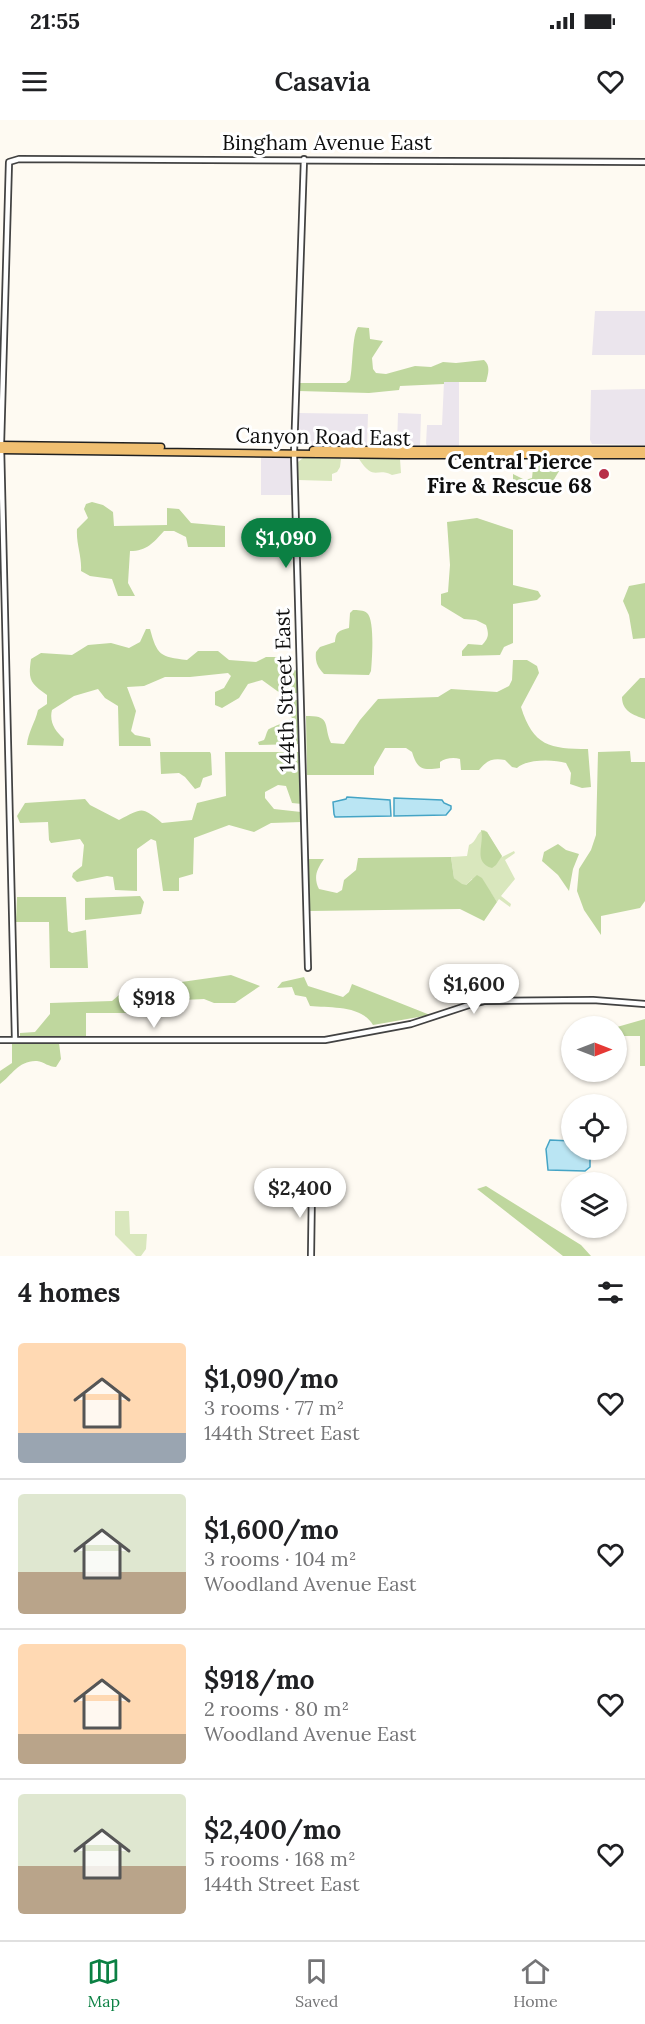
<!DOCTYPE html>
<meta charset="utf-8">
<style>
body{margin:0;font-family:Lora,serif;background:#f6f6f6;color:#202124;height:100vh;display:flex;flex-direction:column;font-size:22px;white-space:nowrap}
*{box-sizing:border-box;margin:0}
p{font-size:20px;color:#757577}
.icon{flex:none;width:33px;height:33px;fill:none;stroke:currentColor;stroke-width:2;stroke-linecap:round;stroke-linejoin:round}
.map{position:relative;height:1136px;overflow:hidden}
.sheet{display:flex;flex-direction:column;background:#fff;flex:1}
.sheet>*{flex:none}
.needle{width:39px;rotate:90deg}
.buttons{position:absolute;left:561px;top:896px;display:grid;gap:12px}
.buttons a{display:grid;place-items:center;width:66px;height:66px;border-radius:50%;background:#fff;box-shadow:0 2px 4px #0004;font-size:30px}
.price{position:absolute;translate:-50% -51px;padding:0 14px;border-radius:21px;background:#fff;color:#222;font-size:20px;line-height:39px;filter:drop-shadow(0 2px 3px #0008)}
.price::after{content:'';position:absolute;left:50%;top:36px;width:18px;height:14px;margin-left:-9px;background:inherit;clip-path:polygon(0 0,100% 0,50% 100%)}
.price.on{background:#0b8043;color:#fff}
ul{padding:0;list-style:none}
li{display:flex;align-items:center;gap:18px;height:150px;padding:0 18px}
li+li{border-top:2px solid #e0e0e0}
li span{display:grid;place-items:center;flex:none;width:168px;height:120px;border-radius:6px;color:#555}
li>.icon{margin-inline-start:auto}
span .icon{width:72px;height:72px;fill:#fffc;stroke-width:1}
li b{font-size:26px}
h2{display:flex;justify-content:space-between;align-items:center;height:72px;padding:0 18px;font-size:26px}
.status{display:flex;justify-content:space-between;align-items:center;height:42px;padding:0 30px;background:#fff;direction:ltr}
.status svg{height:16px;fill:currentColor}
header{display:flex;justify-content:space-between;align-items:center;height:78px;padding:0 18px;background:#fff;font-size:27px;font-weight:600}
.menu{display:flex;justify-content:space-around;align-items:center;height:84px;border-top:2px solid #e0e0e0;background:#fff;font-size:16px;color:#757577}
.menu a{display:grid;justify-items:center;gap:3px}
.menu .on{color:#0b8043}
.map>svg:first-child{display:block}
.industrial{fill:#ebe5ed}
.green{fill:#d9e7bd}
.forest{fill:#bfd79e}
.water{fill:#bae5f3;stroke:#45a4c5;stroke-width:1.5}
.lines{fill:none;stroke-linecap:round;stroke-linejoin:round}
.tertiary-casing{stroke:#424242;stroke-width:8}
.primary-casing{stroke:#202020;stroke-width:9}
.tertiary{stroke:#fff;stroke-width:4.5}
.primary{stroke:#f0bf71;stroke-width:6}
.poi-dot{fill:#b72f49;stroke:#fff;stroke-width:2}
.labels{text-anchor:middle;stroke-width:6;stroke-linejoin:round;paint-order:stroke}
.street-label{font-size:21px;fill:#0f0f0f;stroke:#fff}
.poi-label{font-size:21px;font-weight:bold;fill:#0f0f0f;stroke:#fff;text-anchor:end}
</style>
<div class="status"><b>21:55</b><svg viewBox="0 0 49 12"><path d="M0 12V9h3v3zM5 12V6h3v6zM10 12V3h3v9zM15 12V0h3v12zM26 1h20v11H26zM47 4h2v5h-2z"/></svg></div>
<header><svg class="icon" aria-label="menu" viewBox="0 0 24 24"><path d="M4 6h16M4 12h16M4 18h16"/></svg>Casavia<svg class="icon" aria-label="heart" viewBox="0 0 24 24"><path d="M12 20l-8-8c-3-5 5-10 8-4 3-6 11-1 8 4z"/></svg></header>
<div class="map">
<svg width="645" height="1136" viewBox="0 0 645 1136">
<rect width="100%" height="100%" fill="#fefaf2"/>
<path class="industrial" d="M595,191H645V235H592Z
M444,262H459V327H428L426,324L427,305H442Z
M645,269V325L592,324L590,320L591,270Z
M298,293L368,294L367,326H302L298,322Z
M398,293L421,294L420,326H397Z
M261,335L288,336L291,341L292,375H261Z"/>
<path class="green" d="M303,338L341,339L340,347L337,352L332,354V361L298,360V342Z
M359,339H400L401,353L392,355C376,347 374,362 359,339Z
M484,710L487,712L502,737L514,731L515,733L505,740L515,759L501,776L511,784L510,787L499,779L497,782L491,773L472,759L466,765H462L454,758L451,737L467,736L469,725C477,722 476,712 484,710Z
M115,1091H129L130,1114H147L146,1129L141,1136H136L115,1115Z"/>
<path class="forest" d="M358,207L369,208L370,219L383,221L372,238L373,249L376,253L386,254L415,246L431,247L443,242L456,243L484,240C491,246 488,254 486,262H444V264L400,266L399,270L369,273L299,271L300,263H346L350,260C353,247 352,215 358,207Z
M534,339L579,340L582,342V348C552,339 561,363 542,371L513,369V354L525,360L532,358Z
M92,382L103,385L113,392L114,406L167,405V388L179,389L191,403L225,406V427H188L186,417L174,411H164C153,423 147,431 130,431L128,463L135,476H118L112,459L90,456L81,451C82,436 76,424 77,409L88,398L84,389L86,384Z
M477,398L513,410V465L538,471L541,476L537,480L513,484V523L504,527L500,535L462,536V531L468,524L482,525C489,518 489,514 486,505L476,500L464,499L441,485V474L448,472L450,445L447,402Z
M645,463V518L633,519L629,495L623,481L629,466Z
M353,490C357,490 364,490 367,493C375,500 372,540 371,551L369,555L324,554C317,547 315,541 316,532L320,527L335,522C336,512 338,511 349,508L350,493Z
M146,509H150C157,535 160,537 187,540L198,531H218L229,540L256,542L266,537H287L292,549L297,551L298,573H280L262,560L248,564L239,578L222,588L215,585V572L224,568L231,556L228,553L190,557H165L144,566L127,567L136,591L131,611L135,615L150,618L151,626H119L118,586L105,578L98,569L74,576L52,590C49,602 55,611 64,619L63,626L27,625C28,612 35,603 38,590L47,584V575C30,563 28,560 31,539L41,533L72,535L88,525L111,523L129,528L140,522Z
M513,540H527L537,546L539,553L521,587C533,626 550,629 588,629L591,667L582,668L570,664L571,653L566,643C553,639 526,639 517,648L512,647L505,640C493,638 487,640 479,650H461L460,639C454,637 445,638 440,642V648C421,651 417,648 412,632L406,628H385L374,647V655H307L306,596C332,595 323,606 331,623L344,624L360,600L378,579L438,577L451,569L497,572L509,566L512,560Z
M640,558H645V599C633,595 622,591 622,577Z
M285,579L297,580L298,582L299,624L259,625L258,622L264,620C266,617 266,613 268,610C269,608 287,602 292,598L283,586Z
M630,631L631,642H645V781L640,788L601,796V815L584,790L577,771L579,749L591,730L596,715L598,632Z
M160,632H210L211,634L212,655L203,658L200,667L195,669L185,657L179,653L161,654Z
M225,632H299L302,684L292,683L286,666L278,665L265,672V678L274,689L301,692L302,702L271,703L254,712L229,705L194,718L193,754L179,758V771H163L156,721L151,719L137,729V771L115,770L113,757L107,756L77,762L72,757L73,753L82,746L84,725L80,719L51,723L49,720L48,702L20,703L17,696L25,683L85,679L90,685L119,700C143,688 141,686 162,703L192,700L197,683L226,676Z
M481,710L487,712L502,736L496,745L492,748C472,742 485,724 481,710Z
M558,724L566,730L579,734L573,749L569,771L558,755L542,741L544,732Z
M451,737L454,758L462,764L466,765L477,755L482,758L497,782L484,801L460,789L310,791L308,739H324C317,749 313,757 319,769L337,773L342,770L344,760L356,750L358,738Z
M140,776L144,782L141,794L85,800V778Z
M17,777H66L68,811L72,813L86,810L88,848H50L49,802H16Z
M231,855L260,866L235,883H214L204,879L162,881L161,893H86V917L20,918V913L35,912L50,894V883L112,881L133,863L160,865Z
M304,857L308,866L343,877L349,872L352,864L430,895L373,905C361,885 331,888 310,886L306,877L295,875L292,867L277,868L282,862Z
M645,899V946H640V916H617V907Z
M59,923L61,939L56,947C49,947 44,942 37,941C19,940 12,955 0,964V951L12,943V924Z
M486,1066L581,1125L591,1136H563L477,1069Z"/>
<path class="water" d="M347,677L390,680L391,696L335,697L334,694L333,682L346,679Z
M394,678L442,680L444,683L451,686V689L446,695L394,696Z
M550,1020L571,1021L572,1029H590V1047L585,1051L548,1050L546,1029Z"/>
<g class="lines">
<defs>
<path id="tertiary" d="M304,39L294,333L308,848
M0,920H325L411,904L472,884L484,881L593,880L645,884
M15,920L1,325L9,42L19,39L645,42
M311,1136L312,1064"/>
<path id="primary" d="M0,325L161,327
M0,330L404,335H645
M313,330H645"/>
</defs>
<use href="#tertiary" class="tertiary-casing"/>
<use href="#primary" class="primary-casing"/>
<use href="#tertiary" class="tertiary"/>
<use href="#primary" class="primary"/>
</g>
<circle class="poi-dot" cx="604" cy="354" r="6"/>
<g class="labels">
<g class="street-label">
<text x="327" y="30">Bingham Avenue East</text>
<text transform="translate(323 317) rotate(1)" y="7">Canyon Road East</text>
<text transform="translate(285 570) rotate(-92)" y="7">144th Street East</text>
</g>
<g class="poi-label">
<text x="592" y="349">Central Pierce<tspan x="592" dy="24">Fire &amp; Rescue 68</tspan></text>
</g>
</g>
</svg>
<div class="buttons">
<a><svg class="needle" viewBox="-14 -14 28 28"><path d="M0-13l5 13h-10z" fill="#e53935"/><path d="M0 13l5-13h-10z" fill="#757577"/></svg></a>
<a><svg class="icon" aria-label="locate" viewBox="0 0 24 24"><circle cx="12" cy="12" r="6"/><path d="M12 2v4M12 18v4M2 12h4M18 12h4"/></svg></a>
<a><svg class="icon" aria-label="layers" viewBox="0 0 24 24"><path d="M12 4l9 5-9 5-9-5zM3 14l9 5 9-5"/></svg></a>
</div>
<b class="price on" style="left:286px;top:449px">$1,090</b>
<b class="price" style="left:474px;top:895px">$1,600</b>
<b class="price" style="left:154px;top:909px">$918</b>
<b class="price" style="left:300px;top:1099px">$2,400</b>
</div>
<section class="sheet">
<h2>4 homes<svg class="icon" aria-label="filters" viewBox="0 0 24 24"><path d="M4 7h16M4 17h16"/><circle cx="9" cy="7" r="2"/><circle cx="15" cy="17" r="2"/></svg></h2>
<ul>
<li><span style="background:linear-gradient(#ffd9b3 75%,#9aa5b1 0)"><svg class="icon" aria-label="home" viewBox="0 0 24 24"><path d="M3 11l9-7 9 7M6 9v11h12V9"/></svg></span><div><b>$1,090/mo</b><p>3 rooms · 77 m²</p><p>144th Street East</p></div><svg class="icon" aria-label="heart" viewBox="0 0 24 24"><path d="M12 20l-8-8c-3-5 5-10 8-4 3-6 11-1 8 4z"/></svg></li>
<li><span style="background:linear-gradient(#dfe7d0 65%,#b9a48a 0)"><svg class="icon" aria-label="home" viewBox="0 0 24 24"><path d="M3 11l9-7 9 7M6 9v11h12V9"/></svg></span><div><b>$1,600/mo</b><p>3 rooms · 104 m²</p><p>Woodland Avenue East</p></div><svg class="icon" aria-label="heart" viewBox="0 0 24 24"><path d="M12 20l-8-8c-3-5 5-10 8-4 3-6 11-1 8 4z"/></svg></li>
<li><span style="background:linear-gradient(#ffd9b3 75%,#b9a48a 0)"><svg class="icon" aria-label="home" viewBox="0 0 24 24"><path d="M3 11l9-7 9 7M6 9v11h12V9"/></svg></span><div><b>$918/mo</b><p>2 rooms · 80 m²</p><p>Woodland Avenue East</p></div><svg class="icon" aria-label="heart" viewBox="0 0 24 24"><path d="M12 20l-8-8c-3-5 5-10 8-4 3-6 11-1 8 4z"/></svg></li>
<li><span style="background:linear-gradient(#dfe7d0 60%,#b9a48a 0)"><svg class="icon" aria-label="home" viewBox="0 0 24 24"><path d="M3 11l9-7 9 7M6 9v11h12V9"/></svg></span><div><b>$2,400/mo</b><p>5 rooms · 168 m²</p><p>144th Street East</p></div><svg class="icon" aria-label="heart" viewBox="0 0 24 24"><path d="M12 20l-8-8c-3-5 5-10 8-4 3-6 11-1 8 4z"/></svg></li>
</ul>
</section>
<nav class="menu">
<a class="on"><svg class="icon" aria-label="map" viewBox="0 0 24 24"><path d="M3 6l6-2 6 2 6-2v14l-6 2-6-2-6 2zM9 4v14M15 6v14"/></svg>Map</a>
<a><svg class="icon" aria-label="saved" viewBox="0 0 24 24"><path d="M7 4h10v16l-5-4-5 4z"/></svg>Saved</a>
<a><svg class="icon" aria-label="home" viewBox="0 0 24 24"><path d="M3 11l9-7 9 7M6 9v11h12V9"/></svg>Home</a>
</nav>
